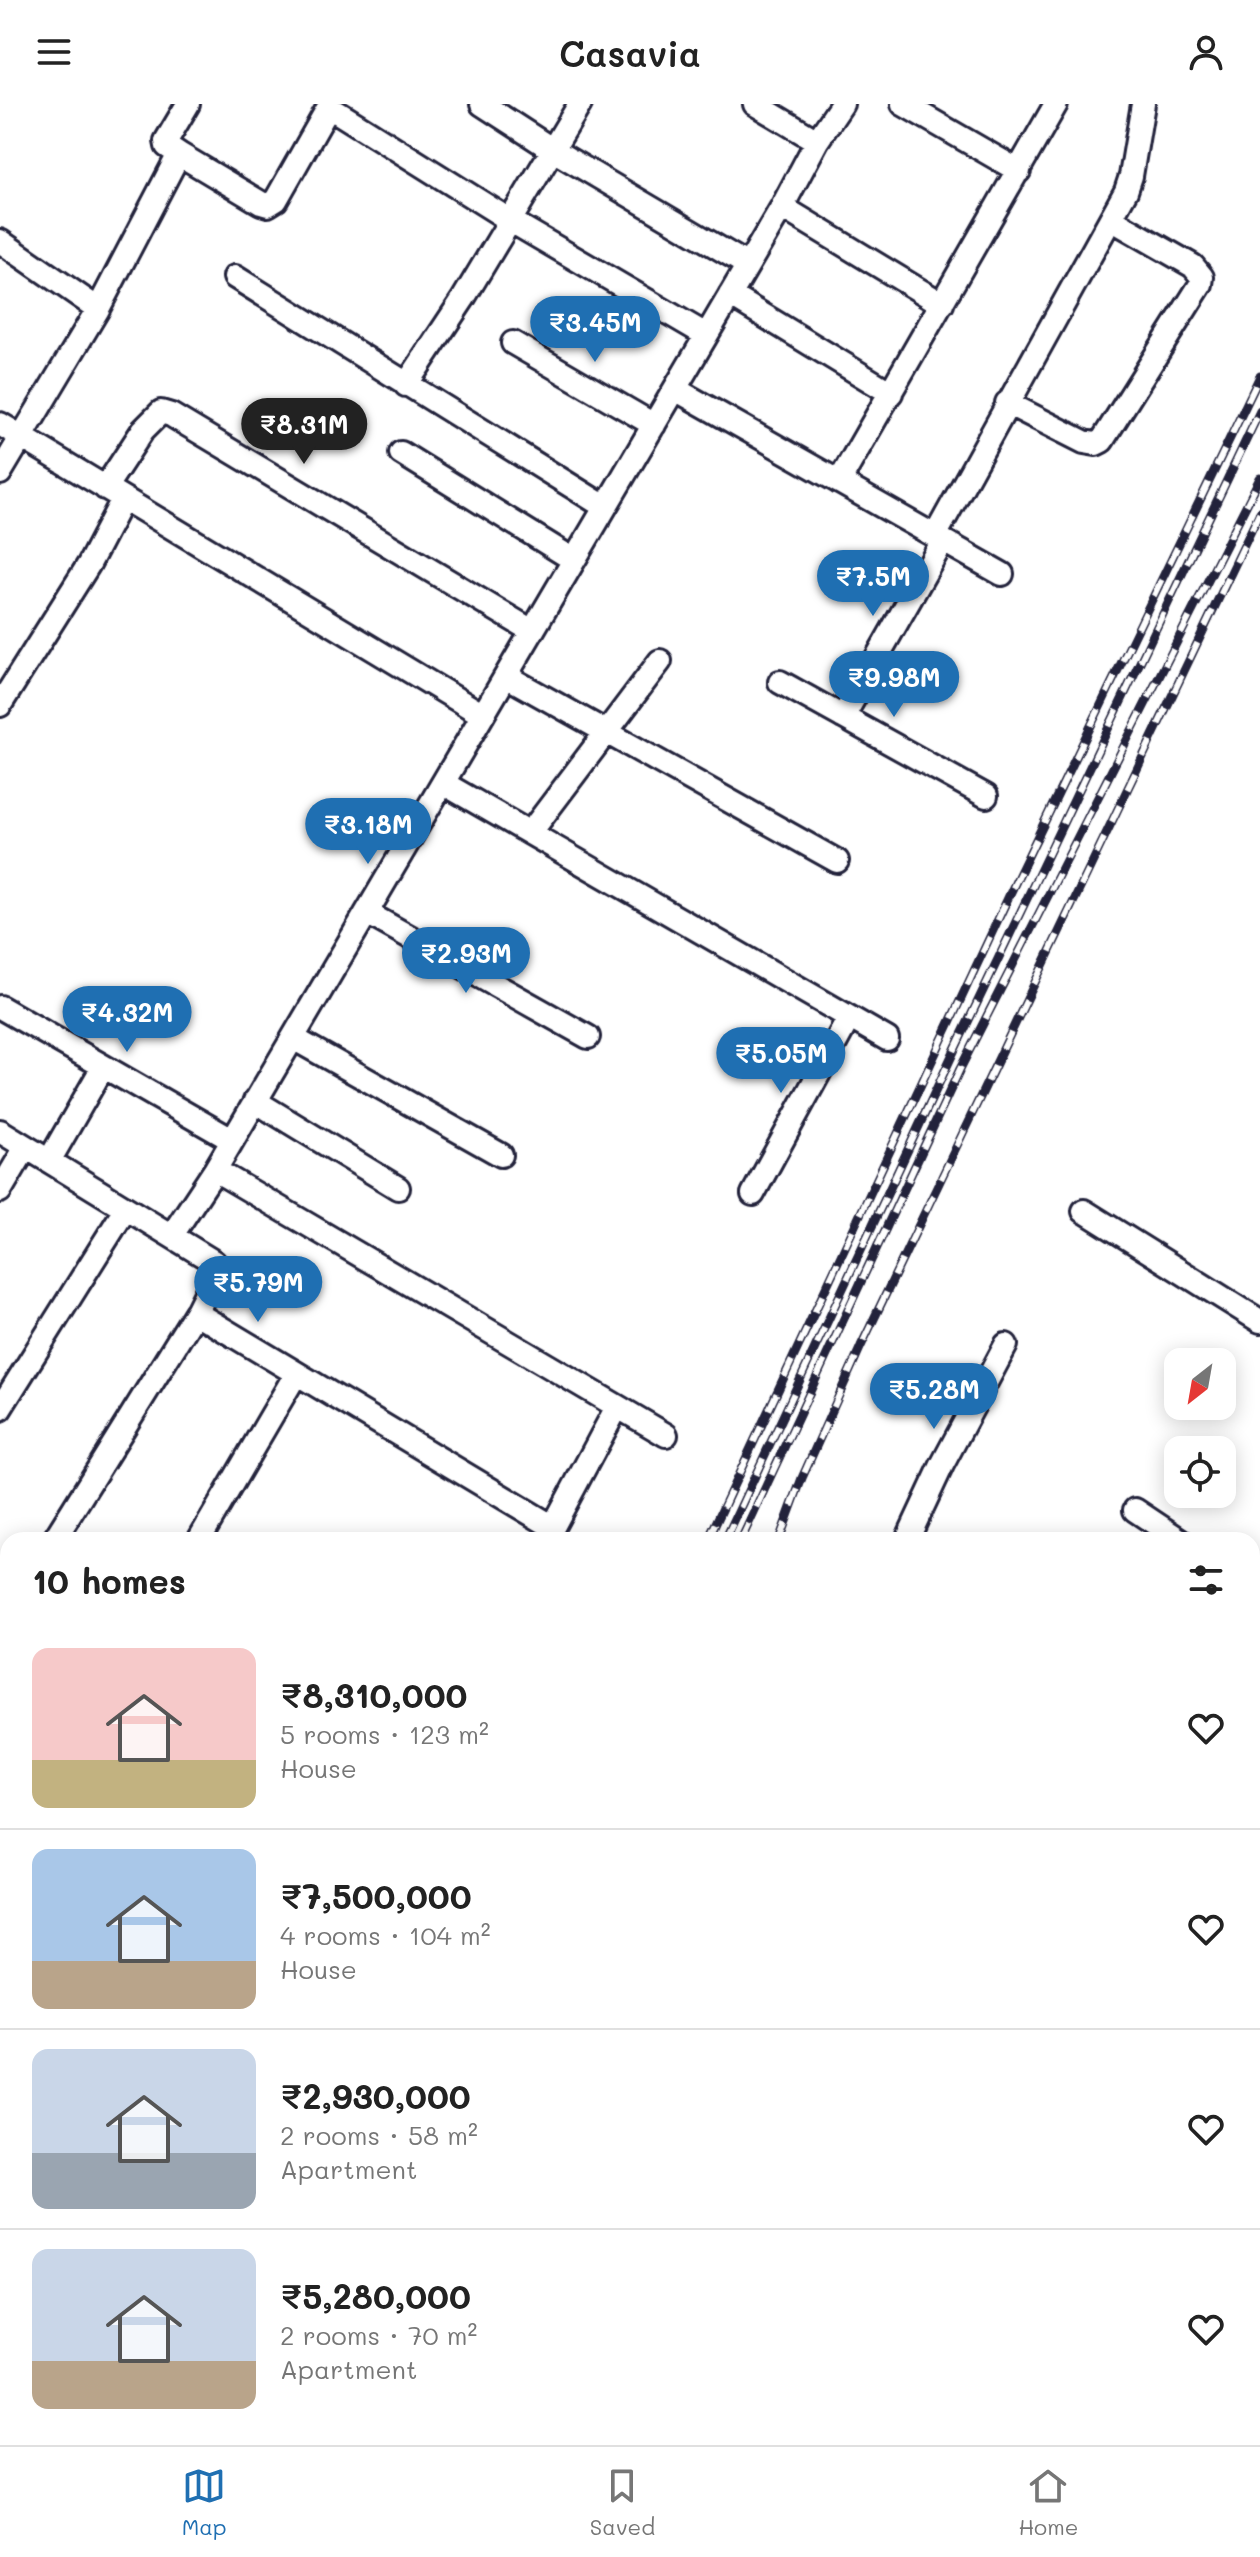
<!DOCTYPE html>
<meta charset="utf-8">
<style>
body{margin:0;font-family:Mali,sans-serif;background:#f6f6f6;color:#222;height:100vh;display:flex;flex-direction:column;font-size:30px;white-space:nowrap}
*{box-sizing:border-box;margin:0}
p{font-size:26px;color:#767676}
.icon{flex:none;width:44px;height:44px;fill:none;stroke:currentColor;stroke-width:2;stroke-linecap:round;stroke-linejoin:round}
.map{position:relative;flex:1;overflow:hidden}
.side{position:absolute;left:0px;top:1428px;width:1260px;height:914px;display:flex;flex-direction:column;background:#fff;border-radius:24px 24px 0 0;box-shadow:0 4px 20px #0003}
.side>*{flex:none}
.needle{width:52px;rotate:211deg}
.controls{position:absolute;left:1164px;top:1244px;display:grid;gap:16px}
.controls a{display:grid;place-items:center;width:72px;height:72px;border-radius:16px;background:#fff;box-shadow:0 4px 20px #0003;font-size:40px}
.price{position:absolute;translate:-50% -68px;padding:0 18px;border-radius:28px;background:#1f6fb2;color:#fff;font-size:26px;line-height:52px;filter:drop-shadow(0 2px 4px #0008)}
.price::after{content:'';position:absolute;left:50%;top:48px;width:24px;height:18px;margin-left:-12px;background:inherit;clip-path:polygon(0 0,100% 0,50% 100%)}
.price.active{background:#222;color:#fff}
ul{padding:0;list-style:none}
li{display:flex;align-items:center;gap:24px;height:200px;padding:0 32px}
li+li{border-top:2px solid #e0e0e0}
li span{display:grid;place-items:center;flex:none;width:224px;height:160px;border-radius:16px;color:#555}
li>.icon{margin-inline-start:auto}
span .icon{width:96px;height:96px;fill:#fffc;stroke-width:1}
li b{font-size:34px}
h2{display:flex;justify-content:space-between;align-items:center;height:96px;padding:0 32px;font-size:34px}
header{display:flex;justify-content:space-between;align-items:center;height:104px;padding:0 32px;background:#fff;font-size:36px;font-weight:600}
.dock{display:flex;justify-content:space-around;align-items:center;height:112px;border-top:2px solid #e0e0e0;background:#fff;font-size:22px;color:#767676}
.dock a{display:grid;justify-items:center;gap:4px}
.dock .active{color:#1f6fb2}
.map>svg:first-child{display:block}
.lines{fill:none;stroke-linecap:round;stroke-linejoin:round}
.street-casing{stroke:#22223b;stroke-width:28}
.path{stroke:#22223b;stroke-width:4;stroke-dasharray:8 6;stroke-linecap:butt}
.street{stroke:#fff;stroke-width:22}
.rail-casing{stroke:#22223b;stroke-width:9}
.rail{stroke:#fff;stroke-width:6;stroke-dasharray:18;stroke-linecap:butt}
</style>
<header><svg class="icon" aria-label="menu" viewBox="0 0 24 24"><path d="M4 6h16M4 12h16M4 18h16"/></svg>Casavia<svg class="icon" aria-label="person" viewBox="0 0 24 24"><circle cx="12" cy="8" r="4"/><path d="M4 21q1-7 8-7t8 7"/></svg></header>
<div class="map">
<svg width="1260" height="2341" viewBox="0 0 1260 2341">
<rect width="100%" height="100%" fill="#fff"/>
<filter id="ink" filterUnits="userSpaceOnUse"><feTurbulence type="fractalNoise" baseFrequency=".0125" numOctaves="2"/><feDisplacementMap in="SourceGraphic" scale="16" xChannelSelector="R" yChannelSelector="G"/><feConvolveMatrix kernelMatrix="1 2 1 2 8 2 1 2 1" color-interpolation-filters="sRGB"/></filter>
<g filter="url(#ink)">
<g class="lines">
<defs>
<path id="street" d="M482,0L553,46L746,160
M755,0L817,37
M903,0L1019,67
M179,50L261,99L268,101L276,96L327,6L337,8L511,117L706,231
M782,103L942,200
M0,137L98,205
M235,173L605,403
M730,191L891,289
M513,239L654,321
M406,281L463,195L580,0
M675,285L1002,470
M1007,299L1084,338L1096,340L1102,337L1201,180L1202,173L1193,162L1111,115
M0,320L483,611
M401,349L574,456
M0,369L98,205L179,50L167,42L166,37L188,0
M839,378L1056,0
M105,384L143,326L161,308L171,311L532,527
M935,432L1126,87L1131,72L1143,0
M506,572L837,757
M780,578L986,692
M0,601L89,460L123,395
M843,613L943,437
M443,679L887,935
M530,729L660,557
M367,809L588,933
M0,903L232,1036
M293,934L501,1051
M255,997L398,1084
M0,1027L214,1158L215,1171L196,1209L553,1423
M49,1057L103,963
M0,1087L26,1043
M753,1090L849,914
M1084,1107L1260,1217
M172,1131L215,1066
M0,1305L126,1104
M666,1331L215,1066L782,103L817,37L842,0
M1135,1406L1180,1436
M54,1436L196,1208
M199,1436L296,1270
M546,1436L617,1303
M907,1436L942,1361L1006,1241
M1252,1484L1260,1490
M0,1528L8,1514
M1252,1603L1260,1608
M1252,1706L1260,1694
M1252,1831L1260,1851
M1252,1951L1260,1953
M1252,2059L1260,2058
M1252,2183H1260
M83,2341L90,2334
M580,2341L584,2334
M783,2341L786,2334"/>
</defs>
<use href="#street" class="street-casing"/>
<path class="path" d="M180,2341L183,2334"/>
<use href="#street" class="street"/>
<defs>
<path id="rail" d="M708,1436L1016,777L1260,272
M725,1436L956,943L1260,307
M741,1436L960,965L1260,374
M779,1436L802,1374L861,1242L1260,408
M286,2341L289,2334
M301,2341L305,2334
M317,2341L320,2334
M469,2341L472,2334"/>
</defs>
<use href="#rail" class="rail-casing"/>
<use href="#rail" class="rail"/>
</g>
</g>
</svg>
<div class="controls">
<a><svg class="needle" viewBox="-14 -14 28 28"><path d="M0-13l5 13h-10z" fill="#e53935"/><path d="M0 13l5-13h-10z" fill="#767676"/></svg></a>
<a><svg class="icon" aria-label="locate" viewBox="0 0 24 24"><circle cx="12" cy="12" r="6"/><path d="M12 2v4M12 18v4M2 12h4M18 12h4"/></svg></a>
</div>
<b class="price" style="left:595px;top:260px">₹3.45M</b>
<b class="price active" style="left:304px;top:362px">₹8.31M</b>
<b class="price" style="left:873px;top:514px">₹7.5M</b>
<b class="price" style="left:894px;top:615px">₹9.98M</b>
<b class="price" style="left:368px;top:762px">₹3.18M</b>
<b class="price" style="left:466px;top:891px">₹2.93M</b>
<b class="price" style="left:127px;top:950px">₹4.32M</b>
<b class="price" style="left:781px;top:991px">₹5.05M</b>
<b class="price" style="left:258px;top:1220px">₹5.79M</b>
<b class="price" style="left:934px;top:1327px">₹5.28M</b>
<section class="side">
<h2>10 homes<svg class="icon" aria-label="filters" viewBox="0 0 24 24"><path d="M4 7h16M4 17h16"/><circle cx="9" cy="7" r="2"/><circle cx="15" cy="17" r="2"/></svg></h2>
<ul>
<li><span style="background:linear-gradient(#f6c9c9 70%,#c2b280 0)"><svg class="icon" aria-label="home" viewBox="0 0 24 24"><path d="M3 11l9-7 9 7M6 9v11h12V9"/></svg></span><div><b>₹8,310,000</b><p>5 rooms · 123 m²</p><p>House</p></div><svg class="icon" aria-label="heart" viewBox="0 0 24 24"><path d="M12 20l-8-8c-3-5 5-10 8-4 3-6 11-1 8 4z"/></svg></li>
<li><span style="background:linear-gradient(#a9c7e8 70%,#b9a48a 0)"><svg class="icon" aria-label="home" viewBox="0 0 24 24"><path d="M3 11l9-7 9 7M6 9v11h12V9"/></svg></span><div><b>₹7,500,000</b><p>4 rooms · 104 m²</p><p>House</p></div><svg class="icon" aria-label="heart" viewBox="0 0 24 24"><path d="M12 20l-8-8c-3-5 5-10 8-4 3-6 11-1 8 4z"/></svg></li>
<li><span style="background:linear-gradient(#c9d6e8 65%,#9aa5b1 0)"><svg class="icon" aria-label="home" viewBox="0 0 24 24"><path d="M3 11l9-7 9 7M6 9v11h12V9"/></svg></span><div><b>₹2,930,000</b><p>2 rooms · 58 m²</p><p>Apartment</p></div><svg class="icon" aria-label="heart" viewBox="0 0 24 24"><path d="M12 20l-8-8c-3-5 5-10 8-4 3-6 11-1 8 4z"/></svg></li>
<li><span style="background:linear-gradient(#c9d6e8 70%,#b9a48a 0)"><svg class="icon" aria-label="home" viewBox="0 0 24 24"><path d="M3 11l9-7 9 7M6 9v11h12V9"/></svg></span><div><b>₹5,280,000</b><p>2 rooms · 70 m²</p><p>Apartment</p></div><svg class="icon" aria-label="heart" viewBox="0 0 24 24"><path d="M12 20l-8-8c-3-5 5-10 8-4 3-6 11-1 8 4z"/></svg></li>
</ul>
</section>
</div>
<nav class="dock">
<a class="active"><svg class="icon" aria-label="map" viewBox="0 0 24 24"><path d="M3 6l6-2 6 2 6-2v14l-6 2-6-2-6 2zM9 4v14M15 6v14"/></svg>Map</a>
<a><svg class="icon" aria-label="saved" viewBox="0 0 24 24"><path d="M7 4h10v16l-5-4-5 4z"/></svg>Saved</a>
<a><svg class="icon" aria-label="home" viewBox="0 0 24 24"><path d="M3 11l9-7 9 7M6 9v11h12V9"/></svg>Home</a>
</nav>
